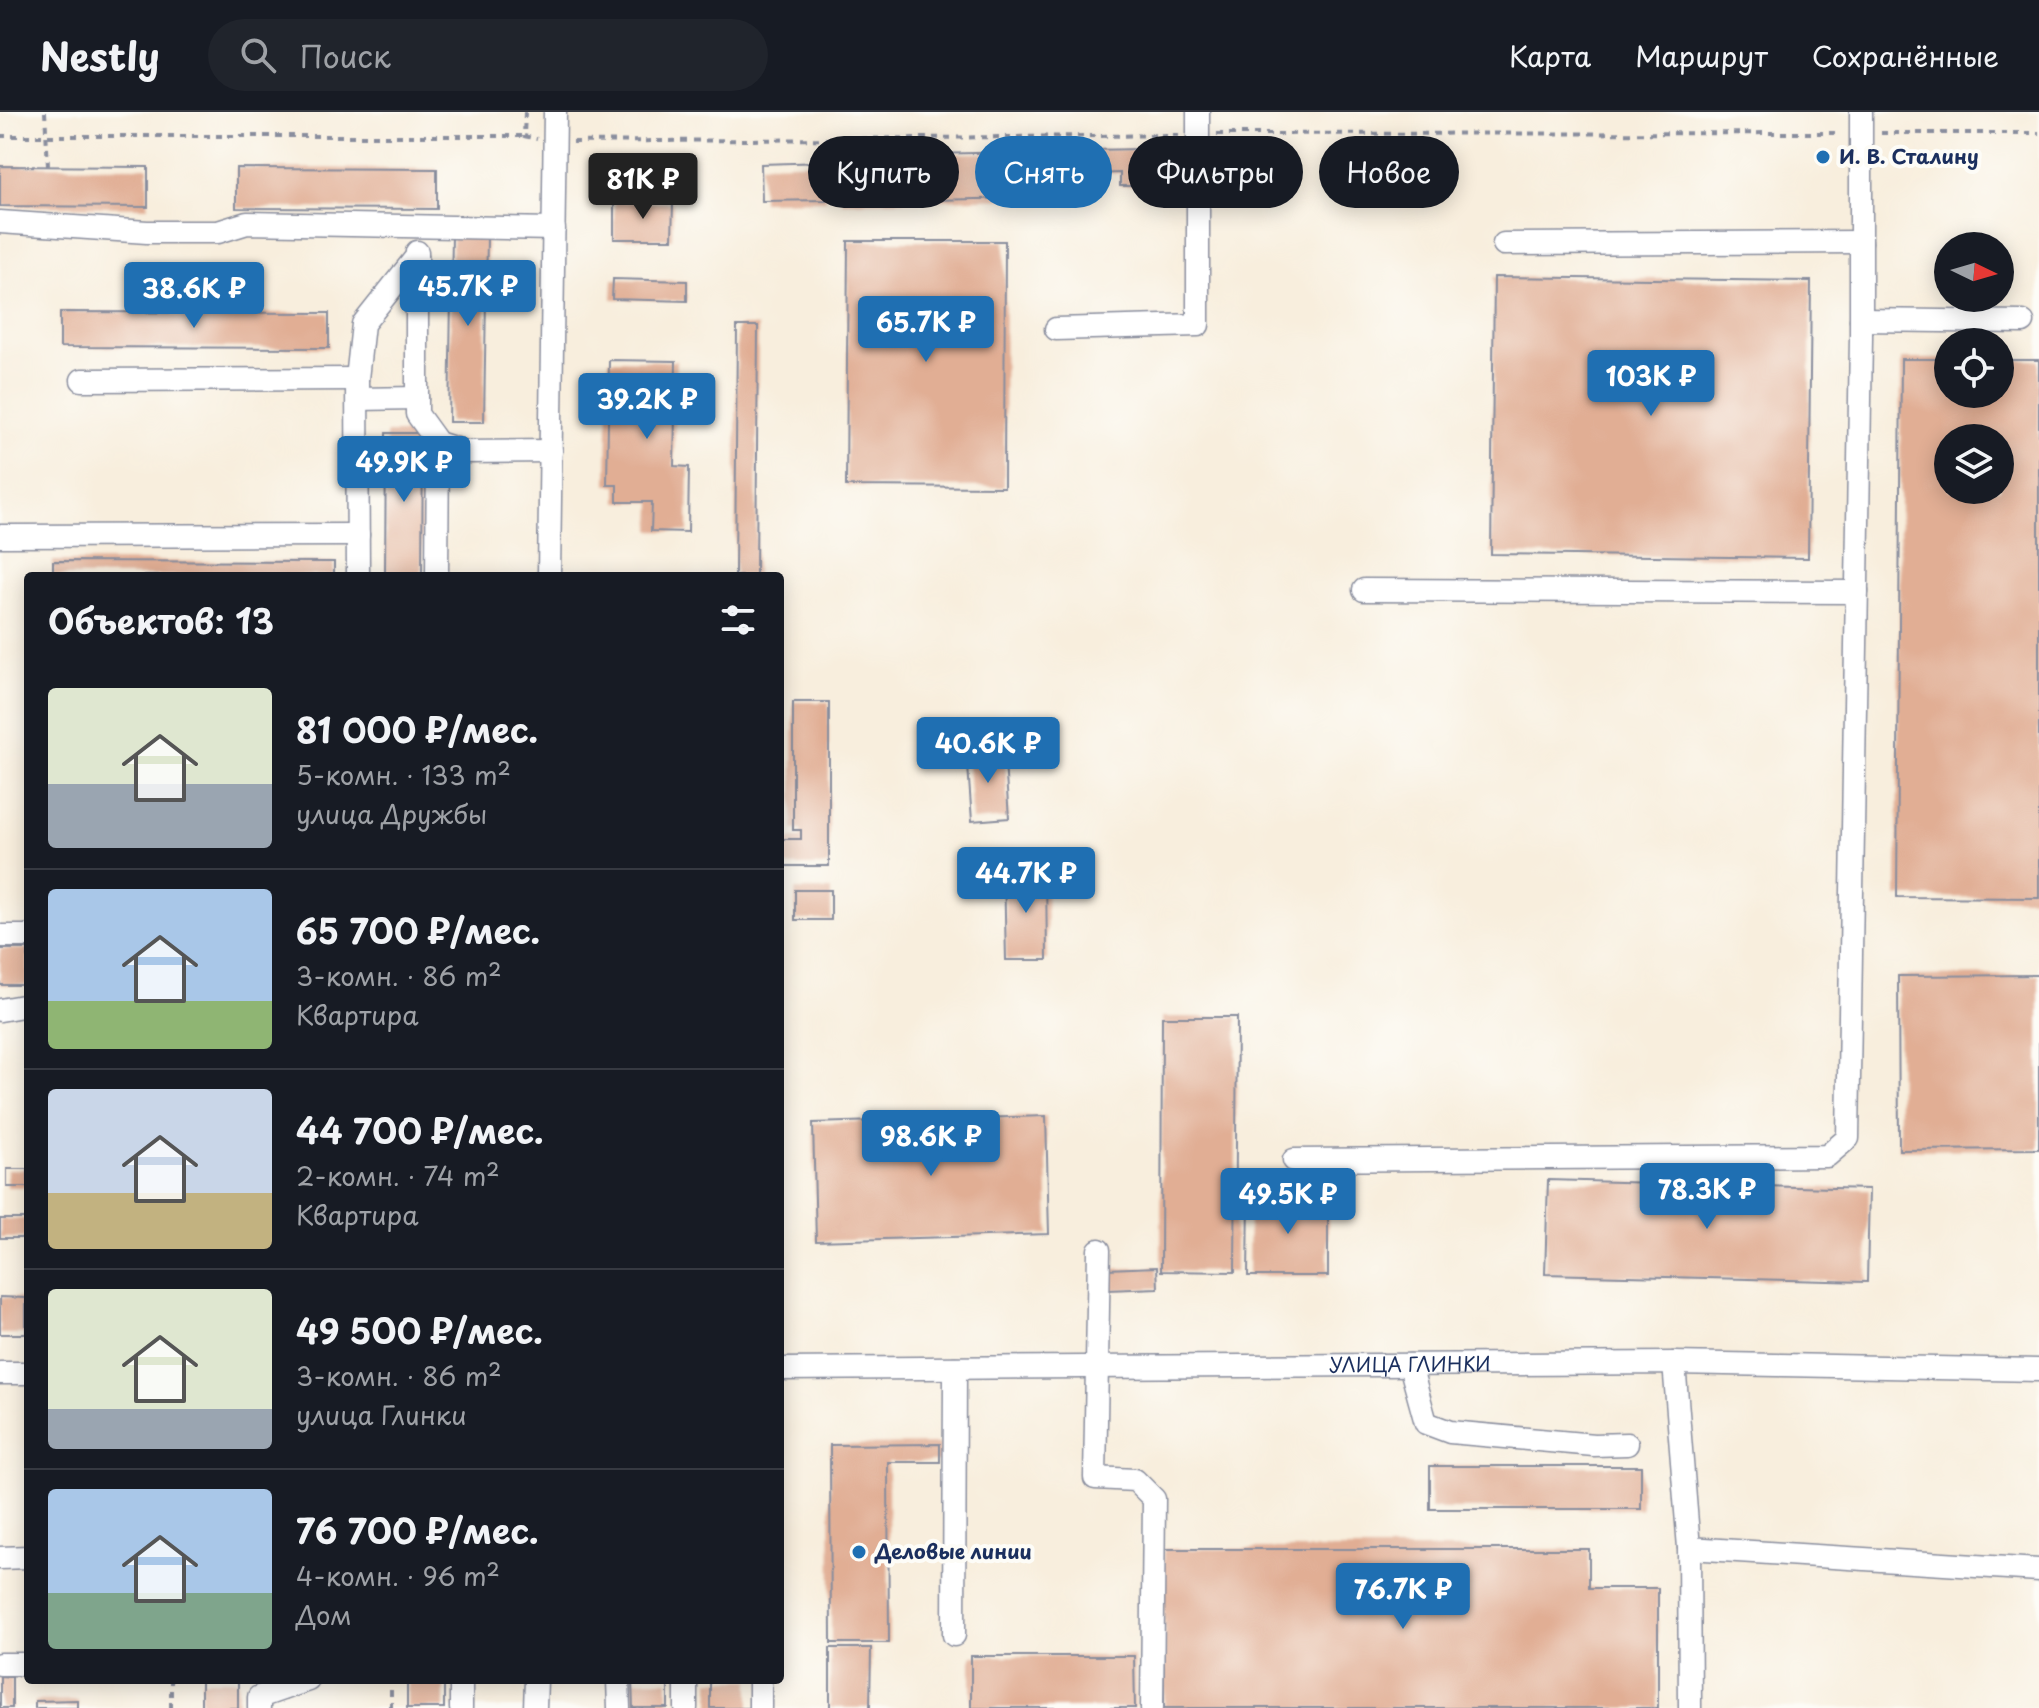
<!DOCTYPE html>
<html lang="ru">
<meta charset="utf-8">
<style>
body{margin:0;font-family:"Playpen Sans",sans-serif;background:#20242c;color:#f1f3f6;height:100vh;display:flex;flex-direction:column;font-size:30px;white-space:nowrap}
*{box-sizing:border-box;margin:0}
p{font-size:26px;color:#9ea1a6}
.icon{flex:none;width:44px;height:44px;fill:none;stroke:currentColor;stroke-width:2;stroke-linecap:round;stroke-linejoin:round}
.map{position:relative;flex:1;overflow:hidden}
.side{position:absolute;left:24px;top:460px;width:760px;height:1112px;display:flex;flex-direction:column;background:#171b24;border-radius:8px;box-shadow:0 4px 20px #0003}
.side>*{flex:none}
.banner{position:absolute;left:808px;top:24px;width:760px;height:72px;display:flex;gap:16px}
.needle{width:52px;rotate:95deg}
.controls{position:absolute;left:1934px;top:120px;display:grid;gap:16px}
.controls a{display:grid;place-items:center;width:80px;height:80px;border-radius:50%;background:#171b24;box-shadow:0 4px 20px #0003;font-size:40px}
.price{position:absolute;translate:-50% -68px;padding:0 18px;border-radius:8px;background:#1f6fb2;color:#fff;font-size:26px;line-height:52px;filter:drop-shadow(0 2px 4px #0008)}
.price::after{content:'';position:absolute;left:50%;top:48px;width:24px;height:18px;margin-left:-12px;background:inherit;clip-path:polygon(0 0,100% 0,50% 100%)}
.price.on{background:#222;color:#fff}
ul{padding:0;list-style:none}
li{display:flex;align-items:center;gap:24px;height:200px;padding:0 24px}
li+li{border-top:2px solid #363941}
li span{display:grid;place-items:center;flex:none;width:224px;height:160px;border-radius:8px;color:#555}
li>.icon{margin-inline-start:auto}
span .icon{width:96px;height:96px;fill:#fffc;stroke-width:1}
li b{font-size:34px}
h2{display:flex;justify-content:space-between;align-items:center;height:96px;padding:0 24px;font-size:34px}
.tag{padding:0 28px;border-radius:36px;background:#171b24;box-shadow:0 4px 20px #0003;font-size:28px;line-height:72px}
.tag.on{background:#1f6fb2;color:#fff}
header{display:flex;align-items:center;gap:48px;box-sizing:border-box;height:112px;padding:0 40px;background:#171b24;border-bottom:2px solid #363941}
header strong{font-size:38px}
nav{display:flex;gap:44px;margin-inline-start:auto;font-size:28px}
.search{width:560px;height:72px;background:#20242c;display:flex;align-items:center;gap:20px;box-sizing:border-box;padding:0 28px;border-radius:44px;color:#9ea1a6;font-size:30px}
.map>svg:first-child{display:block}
.building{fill:#e1ae94;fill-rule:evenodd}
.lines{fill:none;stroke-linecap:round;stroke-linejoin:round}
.minor-casing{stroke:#8a8e9e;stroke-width:25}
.path{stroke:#8a8e9e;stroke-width:4;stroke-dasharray:6 6;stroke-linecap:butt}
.minor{stroke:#fff;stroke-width:22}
.poi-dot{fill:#1f6fb2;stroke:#fdfcf7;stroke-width:3}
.labels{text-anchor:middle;stroke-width:8;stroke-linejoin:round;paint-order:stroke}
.poi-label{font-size:20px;font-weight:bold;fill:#1b2f5e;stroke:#fdfcf7;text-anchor:start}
.street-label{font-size:20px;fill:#1b2f5e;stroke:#fdfcf7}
</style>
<header>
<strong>Nestly</strong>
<div class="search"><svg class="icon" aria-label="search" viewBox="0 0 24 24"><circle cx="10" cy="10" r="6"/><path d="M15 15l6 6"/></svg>Поиск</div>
<nav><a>Карта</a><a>Маршрут</a><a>Сохранённые</a></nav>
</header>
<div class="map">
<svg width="2039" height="1596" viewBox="0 0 2039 1596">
<rect width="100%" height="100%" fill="#fdfcf7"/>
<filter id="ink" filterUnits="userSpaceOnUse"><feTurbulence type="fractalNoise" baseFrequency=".0125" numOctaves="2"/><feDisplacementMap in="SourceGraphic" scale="16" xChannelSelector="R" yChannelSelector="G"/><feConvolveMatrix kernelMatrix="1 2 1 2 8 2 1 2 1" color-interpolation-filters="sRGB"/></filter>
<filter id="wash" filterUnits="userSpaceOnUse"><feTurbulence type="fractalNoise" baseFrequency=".006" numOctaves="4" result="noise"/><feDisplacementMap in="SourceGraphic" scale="32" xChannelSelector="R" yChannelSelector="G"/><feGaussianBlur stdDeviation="1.8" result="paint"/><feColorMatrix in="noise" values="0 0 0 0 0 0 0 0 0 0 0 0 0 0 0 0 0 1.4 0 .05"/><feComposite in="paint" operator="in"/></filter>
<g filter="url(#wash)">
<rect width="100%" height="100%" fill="#f8eedd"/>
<g id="blocks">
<path class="building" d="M1143,37L1144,74H1120V61L1091,62V38Z
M1020,40L1021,86L842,90L841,44Z
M825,50L826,88L762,89L761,52Z
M0,54L148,55V95L0,94Z
M236,56L437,57V97L236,96Z
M614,90L673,91L672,127H614Z
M452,122L487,123L484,310H449Z
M848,129H1005L1004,375L846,374Z
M1494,165L1811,169L1808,446L1491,442Z
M613,167L687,169V189L612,187Z
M60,200L329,201V236L60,235Z
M737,214H758L756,464H735Z
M1901,247H1948V282H2000V248H2039V786L1897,785ZM1948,326H2000V378H1948Z
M609,248L676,249L674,354L689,355L688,420L651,419L652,390H617V373H607Z
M386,321H423L422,464H385Z
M53,449L334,450V464H53Z
M793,590H829V754H780V727H801V718H793Z
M1004,637L1009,706L972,709L967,640Z
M1046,757L1047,848H1006L1004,758Z
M795,778H831V808H795Z
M0,837H28V873H0Z
M2039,863V1037L1899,1038L1898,864Z
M1162,905H1237L1235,1160L1161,1159Z
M1046,1004L1049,1122L816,1129L813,1011Z
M7,1057H28V1075H7Z
M1548,1068L1869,1077L1867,1170L1545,1162Z
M1249,1083H1328V1164H1248Z
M0,1107H28V1126H0Z
M1157,1155L1158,1176L1108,1178L1107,1157Z
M0,1185L26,1186V1222H0Z
M940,1332V1350H888L889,1531H831L830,1333Z
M1430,1354H1641V1397H1430Z
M1164,1437H1589V1476H1658V1596H1164Z
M830,1536H871L870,1596H830Z
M971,1544H1134L1135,1596H971Z
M0,1564L12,1565V1596H0Z
M201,1568H238V1596H201Z
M407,1568L444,1569V1596H407Z
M632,1568H668V1596H633Z
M710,1568H750V1596H710Z
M78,1588V1596H35V1589Z"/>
</g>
</g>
<g filter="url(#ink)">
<use href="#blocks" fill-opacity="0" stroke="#8a8e9e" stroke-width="2"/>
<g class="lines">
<defs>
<g id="minor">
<path d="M0,110L147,120H218L247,111L554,117"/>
<path d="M1504,132L1861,130"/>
<path d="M417,140V302L438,331L466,340L551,339"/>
<path d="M1861,208L2023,210"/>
<path d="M1056,217L1198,213V0"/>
<path d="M82,268L357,267"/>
<path d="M358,287L417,286"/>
<path d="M0,424L358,423"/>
<path d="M358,464L357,267L363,212L417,144"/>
<path d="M437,464L438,331"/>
<path d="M549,464L555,0"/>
<path d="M1364,478L1857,480"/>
<path d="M0,824H28"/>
<path d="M0,898L28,893"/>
<path d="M1294,1048L1827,1044L1848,1026L1861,226V0"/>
<path d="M1099,1138L1095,1366L1135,1368L1154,1387L1152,1596"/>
<path d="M1674,1251L1689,1436L2039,1458"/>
<path d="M1410,1253L1426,1311L1450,1320L1594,1333L1627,1332"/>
<path id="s1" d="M780,1257L1674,1251L2039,1258"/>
<path d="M0,1261H28"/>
<path d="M1689,1436L1690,1596"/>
<path d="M0,1446L28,1445"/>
<path d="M954,1523L955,1256"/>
<path d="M0,1552H28"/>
<path d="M618,1568L619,1596"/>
<path d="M686,1568V1596"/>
<path d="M259,1596V1585L308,1568"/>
<path d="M461,1596V1568"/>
<path d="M535,1596L536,1568"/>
<path d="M760,1596V1568"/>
</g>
</defs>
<use href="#minor" class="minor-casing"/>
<path class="path" d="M45,0L48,54
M525,0L524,24L537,27
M1881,21H2039
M1217,22L1840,21
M0,24H524
M573,30L1180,23
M171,1596V1568
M391,1596V1568"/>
<use href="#minor" class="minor"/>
</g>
</g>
<g class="poi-dot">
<circle cx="1823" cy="45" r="8"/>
<circle cx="859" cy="1440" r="8"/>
</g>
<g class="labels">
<g class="poi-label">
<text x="1839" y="52">И. В. Сталину</text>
<text x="875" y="1447">Деловые линии</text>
</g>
<g class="street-label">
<text dy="7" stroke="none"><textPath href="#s1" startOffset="630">УЛИЦА ГЛИНКИ</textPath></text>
</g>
</g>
</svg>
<div class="controls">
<a><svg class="needle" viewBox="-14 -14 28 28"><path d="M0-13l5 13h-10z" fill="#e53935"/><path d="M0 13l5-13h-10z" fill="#9ea1a6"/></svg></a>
<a><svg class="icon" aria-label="locate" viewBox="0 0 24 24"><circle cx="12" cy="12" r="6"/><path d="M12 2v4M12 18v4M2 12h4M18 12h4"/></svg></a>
<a><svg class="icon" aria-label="layers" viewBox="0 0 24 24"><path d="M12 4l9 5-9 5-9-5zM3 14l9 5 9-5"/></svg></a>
</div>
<b class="price on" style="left:643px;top:109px">81K ₽</b>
<b class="price" style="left:468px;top:216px">45.7K ₽</b>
<b class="price" style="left:194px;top:218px">38.6K ₽</b>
<b class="price" style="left:926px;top:252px">65.7K ₽</b>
<b class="price" style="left:1651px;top:306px">103K ₽</b>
<b class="price" style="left:647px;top:329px">39.2K ₽</b>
<b class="price" style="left:404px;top:392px">49.9K ₽</b>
<b class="price" style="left:988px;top:673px">40.6K ₽</b>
<b class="price" style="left:1026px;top:803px">44.7K ₽</b>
<b class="price" style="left:931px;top:1066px">98.6K ₽</b>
<b class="price" style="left:1707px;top:1119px">78.3K ₽</b>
<b class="price" style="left:1288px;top:1124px">49.5K ₽</b>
<b class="price" style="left:1403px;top:1519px">76.7K ₽</b>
<div class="banner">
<a class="tag">Купить</a>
<a class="tag on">Снять</a>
<a class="tag">Фильтры</a>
<a class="tag">Новое</a>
</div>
<section class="side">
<h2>Объектов: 13<svg class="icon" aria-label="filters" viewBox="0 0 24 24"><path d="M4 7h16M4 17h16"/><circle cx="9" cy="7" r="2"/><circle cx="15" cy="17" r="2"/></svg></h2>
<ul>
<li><span style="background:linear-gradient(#dfe7d0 60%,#9aa5b1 0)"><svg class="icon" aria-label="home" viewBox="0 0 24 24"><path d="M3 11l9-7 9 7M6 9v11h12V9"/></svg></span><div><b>81 000 ₽/мес.</b><p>5-комн. · 133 m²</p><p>улица Дружбы</p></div></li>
<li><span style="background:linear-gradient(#a9c7e8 70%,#8fb573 0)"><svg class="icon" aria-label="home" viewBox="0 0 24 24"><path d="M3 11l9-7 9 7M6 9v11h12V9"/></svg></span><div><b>65 700 ₽/мес.</b><p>3-комн. · 86 m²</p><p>Квартира</p></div></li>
<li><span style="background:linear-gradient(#c9d6e8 65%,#c2b280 0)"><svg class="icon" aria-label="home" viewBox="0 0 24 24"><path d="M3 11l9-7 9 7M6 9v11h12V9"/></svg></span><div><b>44 700 ₽/мес.</b><p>2-комн. · 74 m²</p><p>Квартира</p></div></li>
<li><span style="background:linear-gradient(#dfe7d0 75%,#9aa5b1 0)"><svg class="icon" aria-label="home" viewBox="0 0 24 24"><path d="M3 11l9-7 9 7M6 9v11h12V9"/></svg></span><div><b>49 500 ₽/мес.</b><p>3-комн. · 86 m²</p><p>улица Глинки</p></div></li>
<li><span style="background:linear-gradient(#a9c7e8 65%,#7fa58c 0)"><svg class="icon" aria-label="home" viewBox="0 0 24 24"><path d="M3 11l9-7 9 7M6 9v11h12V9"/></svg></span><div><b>76 700 ₽/мес.</b><p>4-комн. · 96 m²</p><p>Дом</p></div></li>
</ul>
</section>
</div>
